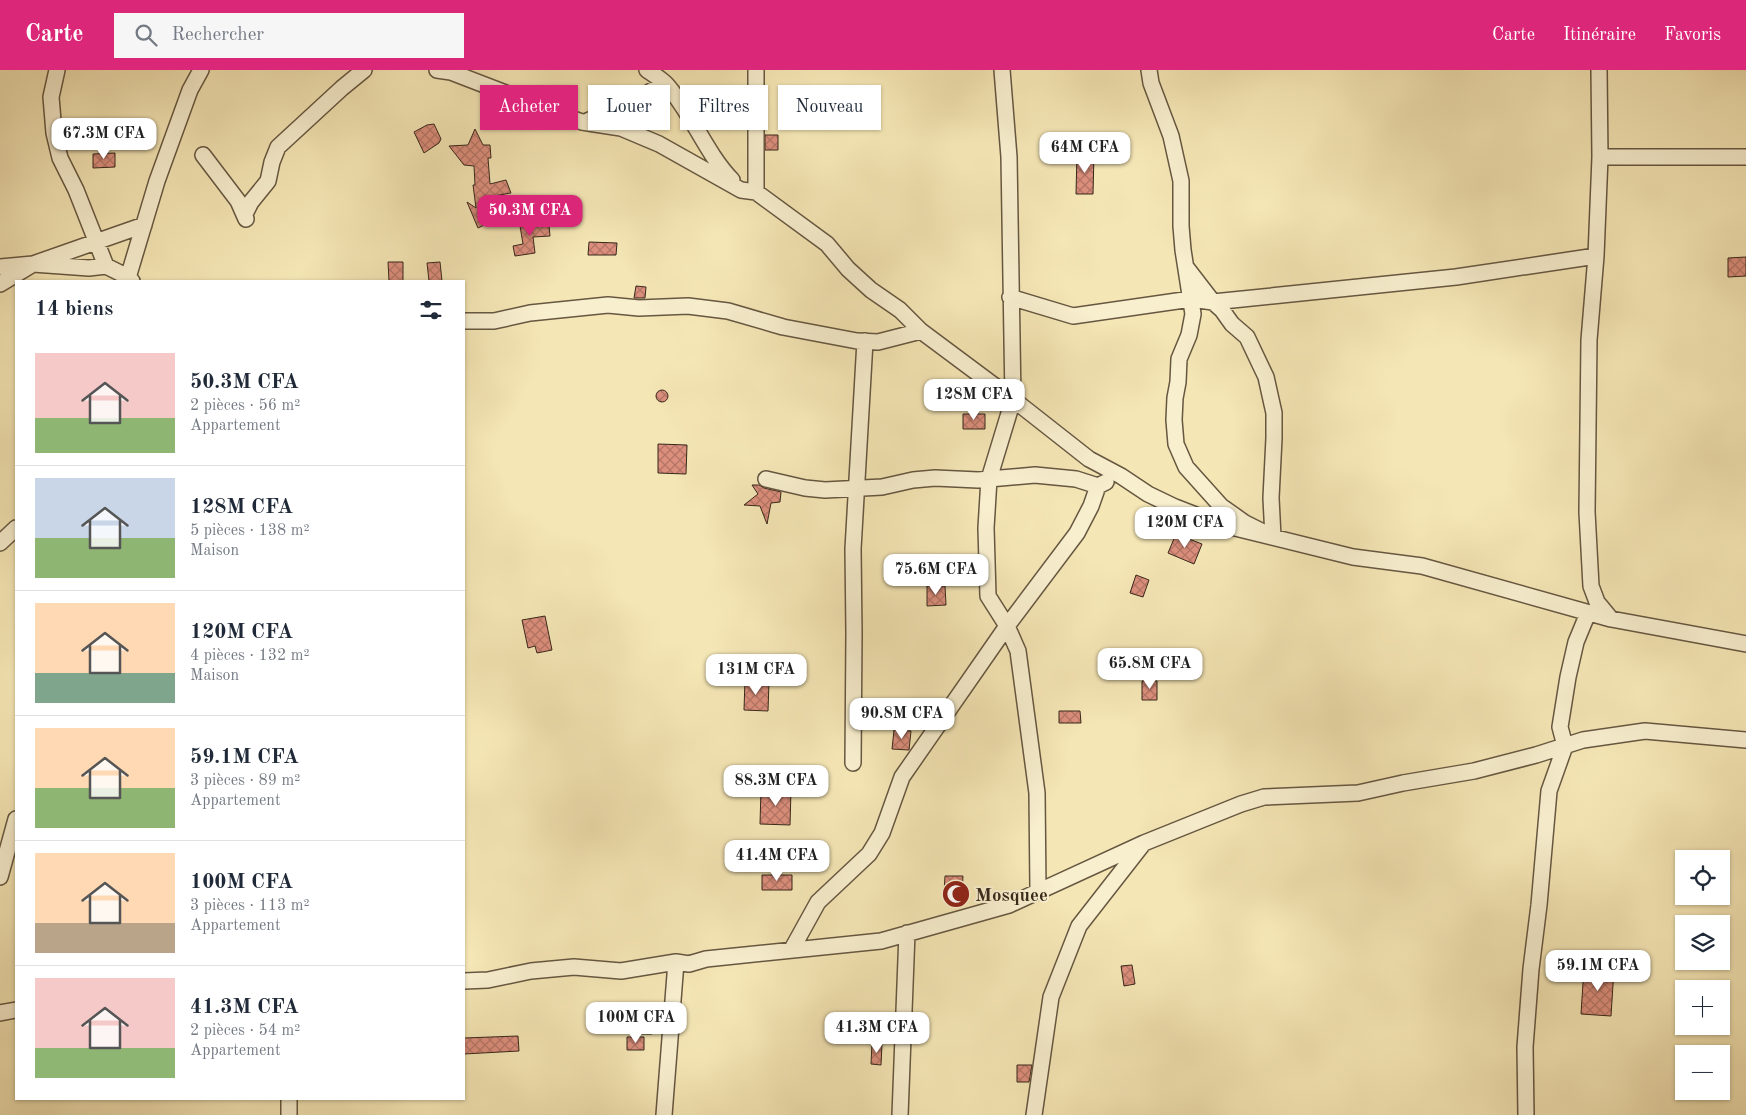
<!DOCTYPE html>
<html lang="fr">
<meta charset="utf-8">
<style>
body{margin:0;font-family:"Old Standard TT",serif;background:#f6f6f7;color:#1f2937;height:100vh;display:flex;flex-direction:column;font-size:19px;white-space:nowrap}
*{box-sizing:border-box;margin:0}
p{font-size:16px;color:#747a83}
.icon{flex:none;width:28px;height:28px;fill:none;stroke:currentColor;stroke-width:2;stroke-linecap:round;stroke-linejoin:round}
.map{position:relative;flex:1;overflow:hidden}
.sheet{position:absolute;left:15px;top:210px;width:450px;height:820px;display:flex;flex-direction:column;background:#fff;border-radius:0px;box-shadow:0 1px 4px #0004}
.sheet>*{flex:none}
.guide{position:absolute;left:480px;top:15px;width:475px;height:45px;display:flex;gap:10px}
.tools{position:absolute;left:1675px;top:780px;display:grid;gap:10px}
.tools a{display:grid;place-items:center;width:55px;height:55px;border-radius:0px;background:#fff;box-shadow:0 1px 4px #0004;font-size:25px}
.price{position:absolute;translate:-50% -42px;padding:0 11px;border-radius:10px;background:#fff;color:#222;font-size:16px;line-height:32px;filter:drop-shadow(0 1px 2px #0008)}
.price::after{content:'';position:absolute;left:50%;top:30px;width:15px;height:11px;margin-left:-8px;background:inherit;clip-path:polygon(0 0,100% 0,50% 100%)}
.price.current{background:#db2777;color:#fff}
ul{padding:0;list-style:none}
li{display:flex;align-items:center;gap:15px;height:125px;padding:0 20px}
li+li{border-top:1px solid #e0e1e3}
li span{display:grid;place-items:center;flex:none;width:140px;height:100px;border-radius:0px;color:#555}
li>.icon{margin-inline-start:auto}
span .icon{width:60px;height:60px;fill:#fffc;stroke-width:1}
li b{font-size:21px}
h2{display:flex;justify-content:space-between;align-items:center;height:60px;padding:0 20px;font-size:21px}
.chip{padding:0 18px;border-radius:0px;background:#fff;box-shadow:0 1px 4px #0004;font-size:18px;line-height:45px}
.chip.current{background:#db2777;color:#fff}
header{display:flex;align-items:center;gap:30px;box-sizing:border-box;height:70px;padding:0 25px;background:#db2777;color:#fff}
header strong{font-size:24px}
nav{display:flex;gap:28px;margin-inline-start:auto;font-size:18px}
.search{width:350px;height:45px;background:#f6f6f7;display:flex;align-items:center;gap:12px;box-sizing:border-box;padding:0 18px;border-radius:0px;color:#747a83;font-size:19px}
.map>svg:first-child{display:block}
.building{fill:url(#building-cross-hatch);stroke:#37271a}
.lines{fill:none;stroke-linecap:round;stroke-linejoin:round}
.minor-casing{stroke:#665741;stroke-width:18}
.minor{stroke:#f8efcf;stroke-width:15}
.labels{text-anchor:middle;stroke-width:4;stroke-linejoin:round;paint-order:stroke}
.poi-label{font-size:19px;font-weight:bold;fill:#37271a;stroke:#f8efcf;text-anchor:start}
</style>
<header>
<strong>Carte</strong>
<div class="search"><svg class="icon" aria-label="search" viewBox="0 0 24 24"><circle cx="10" cy="10" r="6"/><path d="M15 15l6 6"/></svg>Rechercher</div>
<nav><a>Carte</a><a>Itinéraire</a><a>Favoris</a></nav>
</header>
<div class="map">
<svg width="1746" height="1045" viewBox="0 0 1746 1045">
<defs>
<pattern id="building-cross-hatch" width="8" height="8" patternUnits="userSpaceOnUse" patternTransform="scale(1.25)"><rect width="8" height="8" fill="#dd8f7d"/><path d="M0 0l8 8M0 8l8-8" fill="none" stroke="#b47566"/></pattern>
</defs>
<rect width="100%" height="100%" fill="#f5e6b5"/>
<filter id="stains"><feTurbulence type="fractalNoise" baseFrequency=".004" numOctaves="4"/><feColorMatrix values="0 0 0 0 .2 0 0 0 0 .09 0 0 0 0 .02 0 0 0 .5 -.17"/></filter>
<radialGradient id="worn" r=".72"><stop offset=".6" stop-color="#630" stop-opacity="0"/><stop offset="1" stop-color="#630" stop-opacity=".3"/></radialGradient>
<path class="building" d="M434,54L441,69L439,73L424,83L414,62L427,55Z
M475,59L483,75H490L491,88H488L490,114L506,110L511,123L482,128L493,151L478,158L467,132L476,138L473,115H475L474,96L464,95L449,76L468,75Z
M765,65H778V80H765Z
M115,83V97L93,98V84Z
M1077,84H1094L1093,124H1076Z
M530,148L531,156L549,155L550,166L533,167L535,183L515,186L513,176L523,174L519,150Z
M589,172L617,173L616,185H588Z
M1746,187V206L1728,207V188Z
M388,192H403V211H389Z
M440,192L442,211H429L427,193Z
M636,216L646,217L645,228H634Z
M656 326a6 6 0 1 1 12 0a6 6 0 1 1-12 0Z
M963,344H985V359H963Z
M658,374L687,375L686,404L658,403Z
M752,415H759L764,418L781,422L780,432L771,433L767,454L760,436L744,435L758,424Z
M1176,464L1202,474L1194,494L1168,483Z
M1136,505L1149,510L1143,527L1130,523Z
M927,516H945L946,535L927,536Z
M545,546L552,580L537,583L535,576L528,578L522,550Z
M745,610L769,611L768,641L744,640Z
M1142,611H1157V630H1142Z
M1059,641H1080L1081,653H1059Z
M894,660L911,661L909,680L892,679Z
M761,719L791,720L790,755L760,754Z
M762,805H792V820H762Z
M945,806H963L962,824L944,823Z
M1132,895L1135,914L1124,916L1121,896Z
M1584,897L1614,899L1611,946L1581,944Z
M638,947H652V964H639Z
M518,966L519,981L464,984V968Z
M627,967H644V980H627Z
M872,973L882,974L881,995L871,994Z
M1017,995H1032L1029,1012H1017Z"/>
<g class="lines">
<defs>
<path id="minor" d="M57,0L51,27L54,63L60,88L76,120L106,196
M437,0L451,2L565,46L582,52L621,58L659,74L741,120L756,122L827,174L848,199L871,220L900,240L921,261L1019,334L1089,389L1121,406L1148,424L1175,437L1219,454L1353,487L1422,496L1611,549L1746,574
M647,0C653,4 661,9 666,14C692,43 705,82 732,110
M756,0V122
M1002,0L1009,87L1013,330L989,409L986,458L988,526L1007,556L1018,581L1037,723L1038,820
M1149,0L1151,13L1171,66L1181,111V156L1183,180L1193,244L1189,265L1179,289L1178,312L1175,328L1174,350L1176,374L1186,397L1221,436L1245,453L1273,467L1271,428L1274,368V343L1266,307L1247,267L1232,254L1222,240L1213,232L1186,197
M1599,0L1600,87L1596,186L1589,270L1587,442L1591,516L1597,532L1611,549
M589,50L608,46L665,13
M203,85L238,131L246,149
M1600,87H1746
M245,144L251,132L268,111L272,92L278,77L342,18L364,0
M0,197L33,194L89,198L106,196L128,207L132,211
M127,211L157,111L190,20L201,0
M0,214L33,194L144,155
M1010,227L1073,246L1191,229L1213,232L1456,207L1596,186
M464,251H494L530,243L608,235L639,238L688,236L728,241L783,257L857,271L878,272L921,261
M766,409L805,418L825,420L882,417L913,410L935,408L978,410L1035,405L1076,409L1098,416L1106,412
M0,473L16,458
M853,693L854,563L853,479L865,271
M0,807L16,749
M792,879L818,832L869,784L882,763L902,707L1007,556L1077,463L1091,436L1098,416
M464,911L488,910L531,901L574,897L621,901L676,892L689,894L706,889L881,871L1009,835L1144,773L1241,734L1264,727L1358,723L1403,713L1474,701L1536,685L1583,670L1645,661L1746,670
M0,943L16,940
M289,1045V1029
M664,1045L676,892
M900,1045L907,863
M1034,1045L1051,927L1079,856L1143,774
M1526,1045L1525,977L1531,899L1539,835L1549,721L1565,676L1560,657L1568,607L1576,572L1588,543"/>
</defs>
<use href="#minor" class="minor-casing"/>
<use href="#minor" class="minor"/>
</g>
<defs>
<symbol id="mosque-disc" viewBox="-11 -11 22 22"><circle r="9.5" fill="#8f2418" stroke="#f8efcf"/><path d="M3.5-4.9A6 6 0 1 0 3.5 4.9A5 5 0 1 1 3.5-4.9Z" fill="#fff"/></symbol>
</defs>
<g fill-rule="evenodd">
<use href="#mosque-disc" x="940" y="808" width="32" height="32"/>
</g>
<g class="labels">
<g class="poi-label">
<text x="975" y="831">Mosquee</text>
</g>
</g>
<rect width="100%" height="100%" filter="url(#stains)"/>
<rect width="100%" height="100%" fill="url(#worn)"/>
</svg>
<div class="tools">
<a><svg class="icon" aria-label="locate" viewBox="0 0 24 24"><circle cx="12" cy="12" r="6"/><path d="M12 2v4M12 18v4M2 12h4M18 12h4"/></svg></a>
<a><svg class="icon" aria-label="layers" viewBox="0 0 24 24"><path d="M12 4l9 5-9 5-9-5zM3 14l9 5 9-5"/></svg></a>
<a>+</a>
<a>−</a>
</div>
<b class="price" style="left:104px;top:90px">67.3M CFA</b>
<b class="price" style="left:1085px;top:104px">64M CFA</b>
<b class="price current" style="left:530px;top:167px">50.3M CFA</b>
<b class="price" style="left:974px;top:351px">128M CFA</b>
<b class="price" style="left:1185px;top:479px">120M CFA</b>
<b class="price" style="left:936px;top:526px">75.6M CFA</b>
<b class="price" style="left:1150px;top:620px">65.8M CFA</b>
<b class="price" style="left:756px;top:626px">131M CFA</b>
<b class="price" style="left:902px;top:670px">90.8M CFA</b>
<b class="price" style="left:776px;top:737px">88.3M CFA</b>
<b class="price" style="left:777px;top:812px">41.4M CFA</b>
<b class="price" style="left:1598px;top:922px">59.1M CFA</b>
<b class="price" style="left:636px;top:974px">100M CFA</b>
<b class="price" style="left:877px;top:984px">41.3M CFA</b>
<div class="guide">
<a class="chip current">Acheter</a>
<a class="chip">Louer</a>
<a class="chip">Filtres</a>
<a class="chip">Nouveau</a>
</div>
<section class="sheet">
<h2>14 biens<svg class="icon" aria-label="filters" viewBox="0 0 24 24"><path d="M4 7h16M4 17h16"/><circle cx="9" cy="7" r="2"/><circle cx="15" cy="17" r="2"/></svg></h2>
<ul>
<li><span style="background:linear-gradient(#f6c9c9 65%,#8fb573 0)"><svg class="icon" aria-label="home" viewBox="0 0 24 24"><path d="M3 11l9-7 9 7M6 9v11h12V9"/></svg></span><div><b>50.3M CFA</b><p>2 pièces · 56 m²</p><p>Appartement</p></div></li>
<li><span style="background:linear-gradient(#c9d6e8 60%,#8fb573 0)"><svg class="icon" aria-label="home" viewBox="0 0 24 24"><path d="M3 11l9-7 9 7M6 9v11h12V9"/></svg></span><div><b>128M CFA</b><p>5 pièces · 138 m²</p><p>Maison</p></div></li>
<li><span style="background:linear-gradient(#ffd9b3 70%,#7fa58c 0)"><svg class="icon" aria-label="home" viewBox="0 0 24 24"><path d="M3 11l9-7 9 7M6 9v11h12V9"/></svg></span><div><b>120M CFA</b><p>4 pièces · 132 m²</p><p>Maison</p></div></li>
<li><span style="background:linear-gradient(#ffd9b3 60%,#8fb573 0)"><svg class="icon" aria-label="home" viewBox="0 0 24 24"><path d="M3 11l9-7 9 7M6 9v11h12V9"/></svg></span><div><b>59.1M CFA</b><p>3 pièces · 89 m²</p><p>Appartement</p></div></li>
<li><span style="background:linear-gradient(#ffd9b3 70%,#b9a48a 0)"><svg class="icon" aria-label="home" viewBox="0 0 24 24"><path d="M3 11l9-7 9 7M6 9v11h12V9"/></svg></span><div><b>100M CFA</b><p>3 pièces · 113 m²</p><p>Appartement</p></div></li>
<li><span style="background:linear-gradient(#f6c9c9 70%,#8fb573 0)"><svg class="icon" aria-label="home" viewBox="0 0 24 24"><path d="M3 11l9-7 9 7M6 9v11h12V9"/></svg></span><div><b>41.3M CFA</b><p>2 pièces · 54 m²</p><p>Appartement</p></div></li>
</ul>
</section>
</div>
